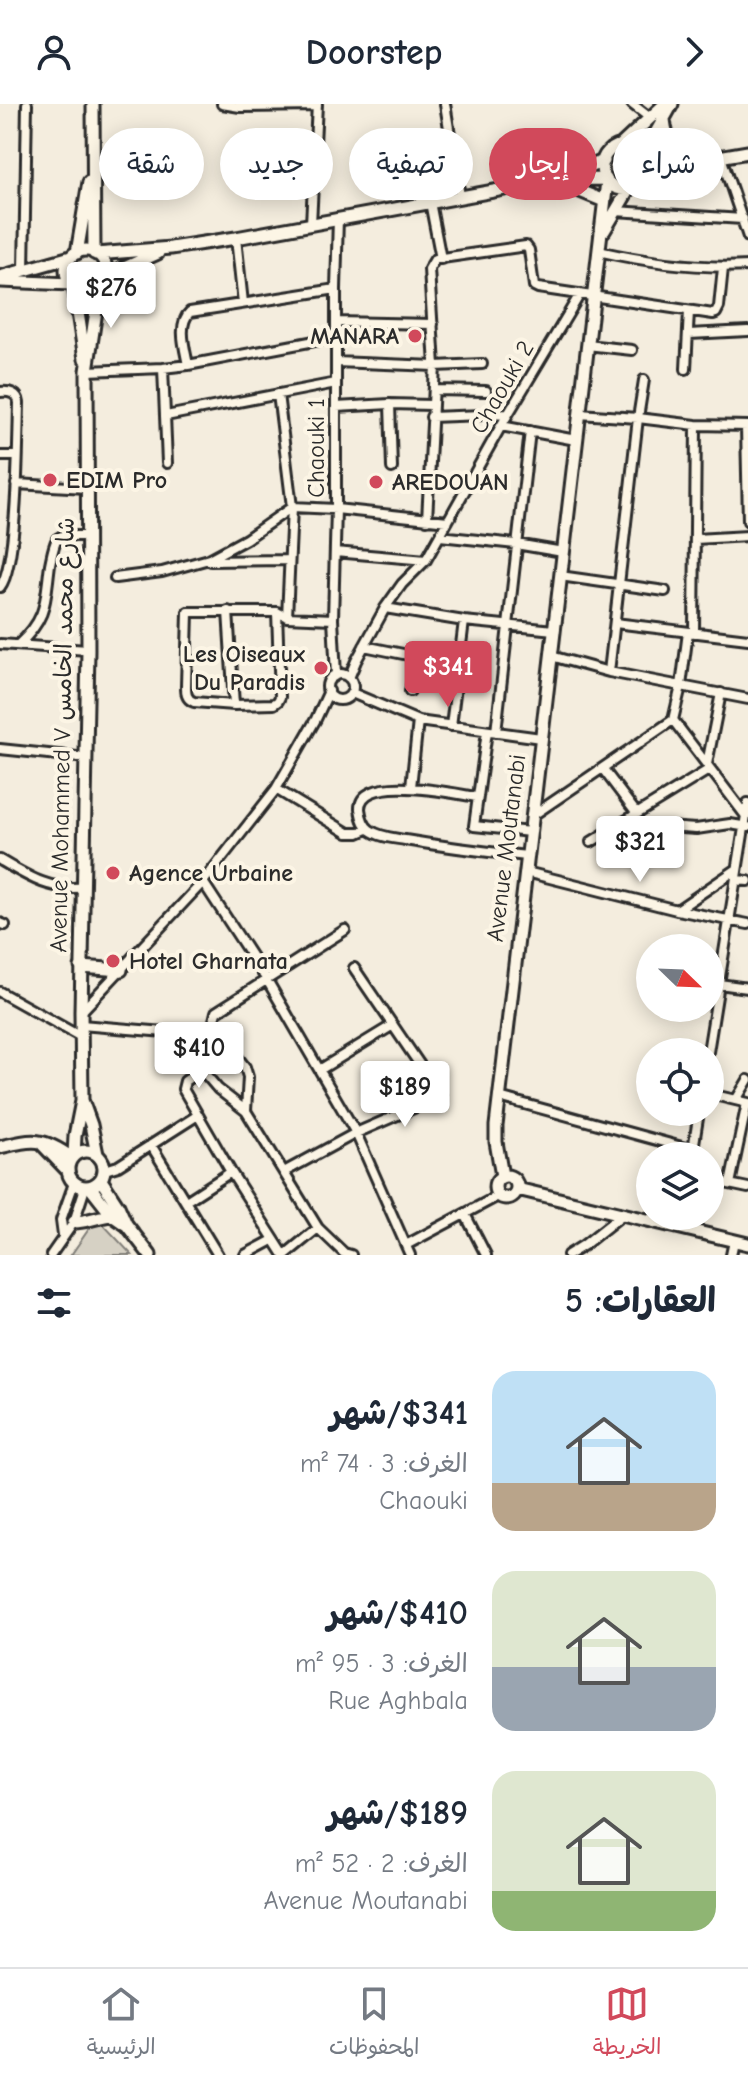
<!DOCTYPE html>
<html lang="ar">
<meta charset="utf-8">
<style>
body{margin:0;font-family:"Comic Neue","Playpen Sans Arabic",sans-serif;background:#f6f6f7;color:#1f2937;direction:rtl;height:100vh;display:flex;flex-direction:column;font-size:30px;white-space:nowrap}
*{box-sizing:border-box;margin:0}
p{font-size:26px;color:#747a83}
.icon{flex:none;width:44px;height:44px;fill:none;stroke:currentColor;stroke-width:2;stroke-linecap:round;stroke-linejoin:round}
.map{position:relative;height:1151px;overflow:hidden;direction:ltr}
.sheet{display:flex;flex-direction:column;background:#fff;flex:1}
.sheet>*{flex:none}
.top-card{position:absolute;left:24px;top:24px;width:700px;height:72px;direction:rtl;display:flex;gap:16px}
.needle{width:52px;rotate:113deg}
.fabs{position:absolute;left:636px;top:830px;display:grid;gap:16px}
.fabs a{display:grid;place-items:center;width:88px;height:88px;border-radius:50%;background:#fff;box-shadow:0 4px 20px #0003;font-size:40px}
.price{position:absolute;translate:-50% -68px;padding:0 18px;border-radius:8px;background:#fff;color:#222;font-size:26px;line-height:52px;filter:drop-shadow(0 2px 4px #0008)}
.price::after{content:'';position:absolute;left:50%;top:48px;width:24px;height:18px;margin-left:-12px;background:inherit;clip-path:polygon(0 0,100% 0,50% 100%)}
.price.active{background:#d1495b;color:#fff}
ul{padding:0;list-style:none}
li{display:flex;align-items:center;gap:24px;height:200px;padding:0 32px}
li span{display:grid;place-items:center;flex:none;width:224px;height:160px;border-radius:24px;color:#555}
li>.icon{margin-inline-start:auto}
span .icon{width:96px;height:96px;fill:#fffc;stroke-width:1}
li b{font-size:34px}
h2{display:flex;justify-content:space-between;align-items:center;height:96px;padding:0 32px;font-size:34px}
.tag{padding:0 28px;border-radius:36px;background:#fff;box-shadow:0 4px 20px #0003;font-size:28px;line-height:72px}
.tag.active{background:#d1495b;color:#fff}
header{display:flex;justify-content:space-between;align-items:center;height:104px;padding:0 32px;background:#fff;font-size:36px;font-weight:800}
.tab-bar{display:flex;justify-content:space-around;align-items:center;height:112px;border-top:2px solid #e0e1e3;background:#fff;font-size:22px;color:#747a83}
.tab-bar a{display:grid;justify-items:center;gap:4px}
.tab-bar .active{color:#d1495b}
.map>svg:first-child{display:block}
.green{fill:#d6d1c4;stroke:#807e78;stroke-width:2}
.lines{fill:none;stroke-linecap:round;stroke-linejoin:round}
.street-casing{stroke:#2b2b2b;stroke-width:14}
.secondary-casing{stroke:#2b2b2b;stroke-width:17}
.street{stroke:#fcf5e5;stroke-width:8}
.secondary{stroke:#fcf5e5;stroke-width:11}
.poi-dot{fill:#d1495b;stroke:#fcf5e5;stroke-width:3}
.labels{text-anchor:middle;stroke-width:8;stroke-linejoin:round;paint-order:stroke}
.poi-label{font-size:24px;font-weight:bold;fill:#2b2b2b;stroke:#fcf5e5;text-anchor:start}
.street-label{font-size:24px;fill:#2b2b2b;stroke:#fcf5e5}
</style>
<header><svg class="icon" aria-label="forward" viewBox="0 0 24 24"><path d="M9 5l7 7-7 7"/></svg>Doorstep<svg class="icon" aria-label="person" viewBox="0 0 24 24"><circle cx="12" cy="8" r="4"/><path d="M4 21q1-7 8-7t8 7"/></svg></header>
<div class="map">
<svg width="748" height="1151" viewBox="0 0 748 1151">
<rect width="100%" height="100%" fill="#f4edde"/>
<filter id="ink" filterUnits="userSpaceOnUse"><feTurbulence type="fractalNoise" baseFrequency=".0125" numOctaves="2"/><feDisplacementMap in="SourceGraphic" scale="16" xChannelSelector="R" yChannelSelector="G"/><feConvolveMatrix kernelMatrix="1 2 1 2 8 2 1 2 1" color-interpolation-filters="sRGB"/></filter>
<g filter="url(#ink)">
<path class="green" d="M613 63a11 11 0 1 1 22 0a11 11 0 1 1-22 0Z
M97,1117L102,1119L132,1151H71L91,1122Z"/>
<g class="lines">
<defs>
<path id="street" d="M222,0L240,3L317,2
M445,0L460,92
M632,0L650,14
M721,53L748,133
M430,98L441,155
M615,107L743,115
M311,120L317,0
M236,134L243,199
M598,147C647,158 698,165 748,162
M24,165L27,0
M336,218L433,220
M689,230L748,227
M587,241L632,246
M336,258L435,262L482,260
M188,261C185,245 177,220 190,208L336,185
M163,264L167,359
M686,265L689,207
M87,267L163,264L188,261L336,233
M434,286L486,287
M0,288C9,287 18,289 19,299C18,333 18,461 0,483
M278,290L292,403L287,513
M390,300L392,364
M336,303L390,300L431,301
M579,310L638,314L696,321L748,322
M166,312L336,279
M431,313L508,310
M501,322L576,336
M746,322L748,417
M0,352H17
M16,380L87,384
M427,416L435,262L429,165L435,155L526,142L529,146L534,182L538,184L713,210L716,209L719,203L723,164
M440,432L516,440L563,448
M695,435L748,432
M335,448L426,456
M210,457L289,456
M560,472L665,487
M115,474L162,468L209,455L246,435L292,403L336,405L448,417
M385,504L464,517L554,526
M228,507L234,601
M277,508L280,593L278,597L274,600L234,601L194,598C186,595 186,589 186,582L188,508H277L287,513L333,515
M615,519L748,535
M694,529L696,321
M0,540L88,546
M18,541C48,514 45,497 50,460C52,451 53,443 57,435L62,432H87
M364,542L413,552L417,556L410,587
M551,552L609,568L748,595
M609,568L638,314L644,276
M327 583a13 13 0 1 1 26 0a13 13 0 1 1-26 0Z
M333,573L336,571L333,515L336,405V185L338,114
M349,574L356,557L385,504L402,480L426,456L501,322L580,190
M352,589L418,617L541,634
M673,616L746,712
M451,622L464,517
M487,627L474,722L530,728
M496,628L530,327
M0,645L87,654
M707,660L721,589
M603,665L637,710
M411,683L418,617
M276,685L348,729H358L367,725
M477,693C455,690 359,668 360,705C361,712 364,722 370,726C379,733 394,734 405,736C446,743 486,748 527,752
M532,712L673,616L681,582L688,528
M612,725L627,739L655,726L667,723L696,725L730,720L748,723
M591,738L710,665
M0,756C27,772 52,788 84,783
M526,768L677,806L748,820
M736,776L748,777
M203,778L267,876L356,1029L410,1151
M677,806L737,765
M0,819L5,821
M345,826L216,908L213,921L245,963L248,973L246,1007L318,1124L344,1149L351,1151
M719,880L748,884
M0,888L81,933
M81,908L203,778L276,685L316,615L329,587
M81,921L165,928L172,931L218,985L246,1007
M708,948L748,699
M203,965L185,977L183,985L231,1068L284,1151
M321,965L393,921
M710,990L748,999
M499,993L693,1046
M736,996L748,976
M151,1041L218,1151
M692,1052L699,1008
M105,1066L118,1062L198,1011
M284,1068L356,1029L441,992L354,864
M710,1076L748,1084
M730,1080L747,999
M186,1097L231,1068
M465,1110L486,1151
M63,1131L61,1116L74,1079
M406,1141L498,1092
M51,1151L74,1118L85,1084
M245,1151L273,1136
M285,1151L318,1124
M568,1151L584,1141L623,1110
M731,1151L734,1137"/>
<path id="secondary" d="M93,0L94,149
M664,12C664,30 671,40 684,53
M602 63a22 22 0 1 1 44 0a22 22 0 1 1-44 0Z
M620,42L665,0
M643,52L672,0
M645,57L684,53L699,54
M644,72L707,55L748,48
M562,73L604,57
M558,78L604,97
M604,127L629,85
M66 166a20 20 0 1 1 40 0a20 20 0 1 1-40 0Z
M77,149L89,78
M96,150L171,144L236,134L554,76L606,75
M0,173L71,153
M104,173L158,149
M1,177L71,180
M74,182L85,255
M81,863L121,866
M42,1040L68,1067
M0,1043C34,1035 43,1033 72,1054
M68 1065a18 18 0 1 1 36 0a18 18 0 1 1-36 0Z
M97,1050L91,1021L82,996L81,908L88,546L87,267L100,180
M74,1051L75,1032L82,997
M495 1083a11 11 0 1 1 22 0a11 11 0 1 1-22 0Z
M502,1072L496,1038V1022L607,77
M101,1076L118,1102L126,1120L150,1151
M90,1083L112,1111L125,1120
M517,1085L748,1140
M74,1118C87,1118 99,1112 112,1111"/>
</defs>
<use href="#street" class="street-casing"/>
<use href="#secondary" class="secondary-casing"/>
<use href="#street" class="street"/>
<use href="#secondary" class="secondary"/>
</g>
</g>
<g class="poi-dot">
<circle cx="415" cy="232" r="8"/>
<circle cx="50" cy="376" r="8"/>
<circle cx="376" cy="378" r="8"/>
<circle cx="321" cy="564" r="8"/>
<circle cx="113" cy="769" r="8"/>
<circle cx="113" cy="857" r="8"/>
</g>
<g class="labels">
<g class="poi-label">
<text x="399" y="240" text-anchor="end">MANARA</text>
<text x="66" y="384">EDIM Pro</text>
<text x="392" y="386">AREDOUAN</text>
<text x="305" y="558" text-anchor="end">Les Oiseaux<tspan x="305" dy="28">Du Paradis</tspan></text>
<text x="129" y="777">Agence Urbaine</text>
<text x="129" y="865">Hotel Gharnata</text>
</g>
<g class="street-label">
<text transform="translate(502 283) rotate(-60)" y="8">Chaouki 2</text>
<text transform="translate(316 344) rotate(-90)" y="8">Chaouki 1</text>
<text transform="translate(62 631) rotate(-89)" y="8">Avenue Mohammed V شارع محمد الخامس</text>
<text transform="translate(506 744) rotate(-83)" y="8">Avenue Moutanabi</text>
</g>
</g>
</svg>
<div class="fabs">
<a><svg class="needle" viewBox="-14 -14 28 28"><path d="M0-13l5 13h-10z" fill="#e53935"/><path d="M0 13l5-13h-10z" fill="#747a83"/></svg></a>
<a><svg class="icon" aria-label="locate" viewBox="0 0 24 24"><circle cx="12" cy="12" r="6"/><path d="M12 2v4M12 18v4M2 12h4M18 12h4"/></svg></a>
<a><svg class="icon" aria-label="layers" viewBox="0 0 24 24"><path d="M12 4l9 5-9 5-9-5zM3 14l9 5 9-5"/></svg></a>
</div>
<b class="price" style="left:111px;top:226px">$276</b>
<b class="price active" style="left:448px;top:605px">$341</b>
<b class="price" style="left:640px;top:780px">$321</b>
<b class="price" style="left:199px;top:986px">$410</b>
<b class="price" style="left:405px;top:1025px">$189</b>
<div class="top-card">
<a class="tag">شراء</a>
<a class="tag active">إيجار</a>
<a class="tag">تصفية</a>
<a class="tag">جديد</a>
<a class="tag">شقة</a>
</div>
</div>
<section class="sheet">
<h2>العقارات: 5<svg class="icon" aria-label="filters" viewBox="0 0 24 24"><path d="M4 7h16M4 17h16"/><circle cx="9" cy="7" r="2"/><circle cx="15" cy="17" r="2"/></svg></h2>
<ul>
<li><span style="background:linear-gradient(#bfe0f5 70%,#b9a48a 0)"><svg class="icon" aria-label="home" viewBox="0 0 24 24"><path d="M3 11l9-7 9 7M6 9v11h12V9"/></svg></span><div><b>$341/شهر</b><p>الغرف: 3 · 74 m²</p><p>Chaouki</p></div></li>
<li><span style="background:linear-gradient(#dfe7d0 60%,#9aa5b1 0)"><svg class="icon" aria-label="home" viewBox="0 0 24 24"><path d="M3 11l9-7 9 7M6 9v11h12V9"/></svg></span><div><b>$410/شهر</b><p>الغرف: 3 · 95 m²</p><p>Rue Aghbala</p></div></li>
<li><span style="background:linear-gradient(#dfe7d0 75%,#8fb573 0)"><svg class="icon" aria-label="home" viewBox="0 0 24 24"><path d="M3 11l9-7 9 7M6 9v11h12V9"/></svg></span><div><b>$189/شهر</b><p>الغرف: 2 · 52 m²</p><p>Avenue Moutanabi</p></div></li>
</ul>
</section>
<nav class="tab-bar">
<a class="active"><svg class="icon" aria-label="map" viewBox="0 0 24 24"><path d="M3 6l6-2 6 2 6-2v14l-6 2-6-2-6 2zM9 4v14M15 6v14"/></svg>الخريطة</a>
<a><svg class="icon" aria-label="saved" viewBox="0 0 24 24"><path d="M7 4h10v16l-5-4-5 4z"/></svg>المحفوظات</a>
<a><svg class="icon" aria-label="home" viewBox="0 0 24 24"><path d="M3 11l9-7 9 7M6 9v11h12V9"/></svg>الرئيسية</a>
</nav>
